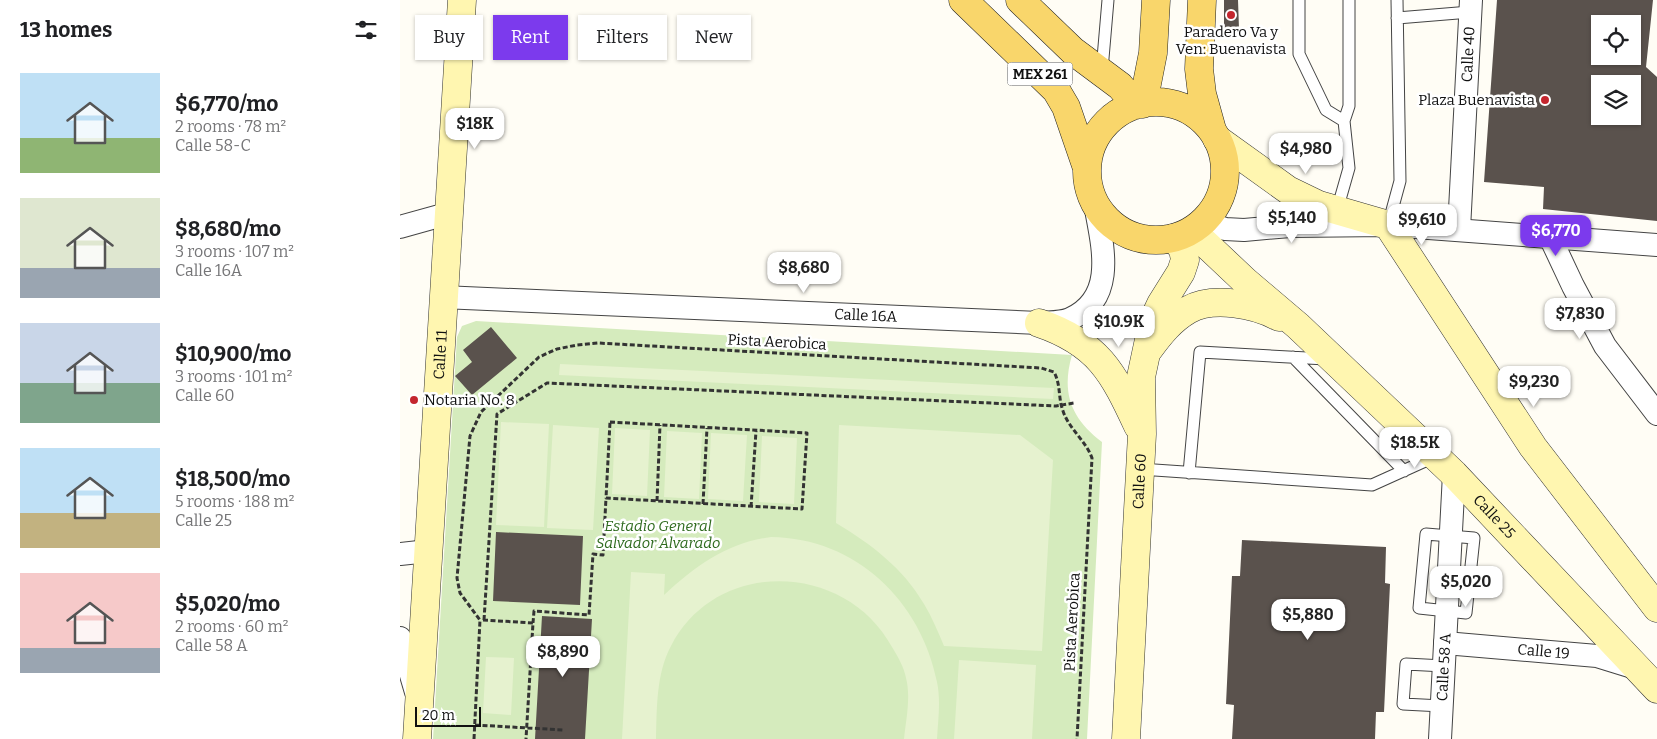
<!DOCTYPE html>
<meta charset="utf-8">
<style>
body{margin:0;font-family:Bitter,serif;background:#f2f2f2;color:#202124;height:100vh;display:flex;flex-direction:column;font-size:19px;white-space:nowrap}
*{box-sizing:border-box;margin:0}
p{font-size:16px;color:#757577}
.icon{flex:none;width:28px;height:28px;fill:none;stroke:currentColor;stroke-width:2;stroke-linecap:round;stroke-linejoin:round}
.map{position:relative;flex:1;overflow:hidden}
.details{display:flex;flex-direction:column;background:#fff;width:400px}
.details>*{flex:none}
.guide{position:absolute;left:15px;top:15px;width:475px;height:45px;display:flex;gap:10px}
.buttons{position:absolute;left:1191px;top:15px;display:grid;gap:10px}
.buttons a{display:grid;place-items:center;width:50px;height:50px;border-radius:0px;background:#fff;box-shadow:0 1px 4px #0004;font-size:25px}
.scale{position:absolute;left:15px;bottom:12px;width:66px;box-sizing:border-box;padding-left:5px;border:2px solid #111;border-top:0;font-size:14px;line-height:18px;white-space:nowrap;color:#111;-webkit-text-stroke:4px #fff;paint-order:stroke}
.price{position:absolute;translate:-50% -42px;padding:0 11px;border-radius:10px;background:#fff;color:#222;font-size:16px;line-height:32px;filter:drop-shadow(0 1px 2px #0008)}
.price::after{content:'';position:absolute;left:50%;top:30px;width:15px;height:11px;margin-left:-8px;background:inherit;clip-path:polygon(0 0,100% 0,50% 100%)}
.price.active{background:#7c3aed;color:#fff}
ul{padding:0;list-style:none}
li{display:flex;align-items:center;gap:15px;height:125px;padding:0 20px}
li span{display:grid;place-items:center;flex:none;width:140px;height:100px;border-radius:0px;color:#555}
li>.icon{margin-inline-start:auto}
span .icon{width:60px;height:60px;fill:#fffc;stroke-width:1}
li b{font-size:21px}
h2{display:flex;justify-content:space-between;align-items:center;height:60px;padding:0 20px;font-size:21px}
.tag{padding:0 18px;border-radius:0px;background:#fff;box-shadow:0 1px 4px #0004;font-size:18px;line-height:45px}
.tag.active{background:#7c3aed;color:#fff}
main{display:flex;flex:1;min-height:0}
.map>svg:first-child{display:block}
.green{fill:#d5ebbd}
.pitch{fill:#e6f2cf}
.building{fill:#5a524d;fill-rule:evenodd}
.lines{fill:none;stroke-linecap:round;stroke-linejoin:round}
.service-casing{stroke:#444;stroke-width:13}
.minor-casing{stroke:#444;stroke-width:24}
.secondary-casing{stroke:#333;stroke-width:29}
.primary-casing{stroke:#222;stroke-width:29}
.path{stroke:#333;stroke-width:3;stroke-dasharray:5 2.5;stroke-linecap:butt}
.service{stroke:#fff;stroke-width:11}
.minor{stroke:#fff;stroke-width:22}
.secondary{stroke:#fff6b0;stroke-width:28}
.primary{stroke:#f9d66b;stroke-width:28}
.poi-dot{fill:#c4262e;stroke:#fff;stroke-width:2}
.labels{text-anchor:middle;stroke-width:5;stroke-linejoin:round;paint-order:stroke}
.shield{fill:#fff;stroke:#585858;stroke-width:1}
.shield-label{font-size:14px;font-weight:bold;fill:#111}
.poi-label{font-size:15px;fill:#111;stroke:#fff}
.street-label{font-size:15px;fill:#111;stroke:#fff}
.park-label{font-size:15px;font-style:italic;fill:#2f6b1f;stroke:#fff}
</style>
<main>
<section class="details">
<h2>13 homes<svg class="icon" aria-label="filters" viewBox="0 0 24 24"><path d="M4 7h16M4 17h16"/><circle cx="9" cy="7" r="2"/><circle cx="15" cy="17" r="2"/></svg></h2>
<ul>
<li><span style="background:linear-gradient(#bfe0f5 65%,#8fb573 0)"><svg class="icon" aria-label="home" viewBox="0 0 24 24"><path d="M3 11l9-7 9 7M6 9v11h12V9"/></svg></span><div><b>$6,770/mo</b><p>2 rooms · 78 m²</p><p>Calle 58-C</p></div></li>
<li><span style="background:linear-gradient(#dfe7d0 70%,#9aa5b1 0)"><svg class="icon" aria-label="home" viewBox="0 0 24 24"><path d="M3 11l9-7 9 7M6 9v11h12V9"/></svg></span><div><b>$8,680/mo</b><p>3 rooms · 107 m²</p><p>Calle 16A</p></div></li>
<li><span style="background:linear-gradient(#c9d6e8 60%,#7fa58c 0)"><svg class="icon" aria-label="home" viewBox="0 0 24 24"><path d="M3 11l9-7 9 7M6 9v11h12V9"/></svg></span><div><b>$10,900/mo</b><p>3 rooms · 101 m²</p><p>Calle 60</p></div></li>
<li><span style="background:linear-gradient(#bfe0f5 65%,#c2b280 0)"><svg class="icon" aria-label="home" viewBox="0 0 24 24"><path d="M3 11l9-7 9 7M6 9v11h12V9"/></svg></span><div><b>$18,500/mo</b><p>5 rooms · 188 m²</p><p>Calle 25</p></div></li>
<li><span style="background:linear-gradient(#f6c9c9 75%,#9aa5b1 0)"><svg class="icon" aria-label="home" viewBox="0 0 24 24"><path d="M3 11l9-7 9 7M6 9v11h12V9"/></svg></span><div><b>$5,020/mo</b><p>2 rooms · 60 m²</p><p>Calle 58 A</p></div></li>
</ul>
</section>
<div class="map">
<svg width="1257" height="739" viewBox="0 0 1257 739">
<rect width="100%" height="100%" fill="#fffdf5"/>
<path class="green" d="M76,321L672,355C661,393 671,418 702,442L687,739H33L57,337L62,326Z"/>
<path class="pitch" d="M160,364L654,388L653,399L159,375Z
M101,422L149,424L144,527L96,525Z
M153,425L199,428L193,530L147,528Z
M439,425L620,435L653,460L642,651L544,646C538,632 532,617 524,604C503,568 471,544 436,523Z
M215,428L250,430L247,496L212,494Z
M267,431L302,433L299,499L264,497Z
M311,433L347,435L343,501L308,499Z
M362,436L397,438L394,504L359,502Z
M371,537C456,538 521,601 537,682C541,701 538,720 537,739H504C506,720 511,697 506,678C504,667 498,657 492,647C446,562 317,557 271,646C256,674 257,708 256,739H222L231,572L265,574L264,595C297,565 327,543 371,537Z
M86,657L114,658L111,715L83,713Z
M559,660L636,665L632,739H554Z"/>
<path class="building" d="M824,0H838L839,29H824Z
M1097,0H1253L1246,67L1257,77V221L1143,209L1144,187L1084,182ZM1200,24H1232V56H1200ZM1200,84H1232V116H1200Z
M91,327L117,358L72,395L55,376L72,362L63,350Z
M96,532L183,536L180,605L93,601Z
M842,540L986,547L985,583L990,584L984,712H976L975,739H832L834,705L826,704L832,576H840Z
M142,616L192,619L185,739H135Z"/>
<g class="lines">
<defs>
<path id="service" d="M899,0V54L926,110L944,121
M997,18L1070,12
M702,70L708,0
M937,210L949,168L944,121L949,106V0
M988,225L1000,181L997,0
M893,357L1004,471
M740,469L972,485L1034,457
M789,473L800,352L926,359
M1026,534L1074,538L1066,613L1019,608Z
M1042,706L1003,704L1006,664L1044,666"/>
<g id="minor">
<path d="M804,222L825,229L844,230L890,226L988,225L1257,245"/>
<path d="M0,227L50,213"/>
<path id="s1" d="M1059,229L1071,0"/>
<path d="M1150,237L1173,286L1205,346L1257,414"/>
<path id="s2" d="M42,297L639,323C648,322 661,323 670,319C718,298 702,244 695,204"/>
<path d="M0,554L28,551"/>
<path d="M0,638L16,692"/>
<path id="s3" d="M1045,643L1197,656L1239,669"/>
<path id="s4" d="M1040,739L1054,474"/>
</g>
<g id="secondary">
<path d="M817,139L888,190L919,205L988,225L1133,447L1257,608"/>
<path id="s5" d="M792,231L845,281L898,326L1054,474L1257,689"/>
<path d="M639,323C698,343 713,372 738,426"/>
<path d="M749,349C760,334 771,320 788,310C813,296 855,304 879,317"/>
<path id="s6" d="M17,739L62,0"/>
<path id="s7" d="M726,739L742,434L741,377L753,321L761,304L781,272L785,260L783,249L774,238"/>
</g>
<path id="primary" d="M563,0L656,90L666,107L687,168
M620,0L673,51L720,86L736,105
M802,0L799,69L802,94L812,130
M687 171a69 69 0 1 1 138 0a69 69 0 1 1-138 0Z
M743,104L753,53L756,0"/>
</defs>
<use href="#service" class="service-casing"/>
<use href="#minor" class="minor-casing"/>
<use href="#secondary" class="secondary-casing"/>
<use href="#primary" class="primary-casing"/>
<path class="path" d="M210,422L407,433L402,509L206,498Z
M257,501L260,425
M303,504L307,428
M351,507L356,431
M83,620L133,623L126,739
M84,620L97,414L147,383L656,406L674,403
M133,623L134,611L189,615L193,554L203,555L206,498
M131,654L169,657
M75,725L164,730
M74,739L80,620L60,593L57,578L70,436L81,412L139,357L157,349L177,345L198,343L641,368L654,372C661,385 658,398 663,411C669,429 686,441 692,458L677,739"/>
<use href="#service" class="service"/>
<use href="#minor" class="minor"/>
<use href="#secondary" class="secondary"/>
<use href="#primary" class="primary"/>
</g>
<g class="poi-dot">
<circle cx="831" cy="15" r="5"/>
<circle cx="1145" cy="100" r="5"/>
<circle cx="14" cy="400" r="5"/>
</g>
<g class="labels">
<rect class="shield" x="607.5" y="62.5" width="65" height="23" rx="4"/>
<g class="shield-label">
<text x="640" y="79">MEX 261</text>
</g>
<g class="poi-label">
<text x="831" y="37">Paradero Va y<tspan x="831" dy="17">Ven: Buenavista</tspan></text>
<text x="1135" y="105" text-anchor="end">Plaza Buenavista</text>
<text x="24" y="405" text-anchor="start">Notaria No. 8</text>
</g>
<g class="street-label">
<text dy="5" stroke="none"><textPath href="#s1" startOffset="175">Calle 40</textPath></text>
<text dy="5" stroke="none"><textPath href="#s2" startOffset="424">Calle 16A</textPath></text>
<text transform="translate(377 342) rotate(3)" y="5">Pista Aerobica</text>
<text dy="5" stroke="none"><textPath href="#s6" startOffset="385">Calle 11</textPath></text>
<text dy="5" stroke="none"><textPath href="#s7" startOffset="258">Calle 60</textPath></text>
<text dy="5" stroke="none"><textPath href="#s5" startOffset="416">Calle 25</textPath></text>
<text transform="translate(672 622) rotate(-87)" y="5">Pista Aerobica</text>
<text dy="5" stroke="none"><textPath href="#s3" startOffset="99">Calle 19</textPath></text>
<text dy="5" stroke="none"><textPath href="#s4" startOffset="72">Calle 58 A</textPath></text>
</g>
<g class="park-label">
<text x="258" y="531">Estadio General<tspan x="258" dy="17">Salvador Alvarado</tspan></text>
</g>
</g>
</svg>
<div class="buttons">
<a><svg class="icon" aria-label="locate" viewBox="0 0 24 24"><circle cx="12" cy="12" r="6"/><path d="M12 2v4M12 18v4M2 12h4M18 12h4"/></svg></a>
<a><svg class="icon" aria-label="layers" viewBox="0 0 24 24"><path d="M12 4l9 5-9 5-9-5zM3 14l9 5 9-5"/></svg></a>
</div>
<div class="scale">20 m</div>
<b class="price" style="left:75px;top:150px">$18K</b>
<b class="price" style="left:906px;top:175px">$4,980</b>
<b class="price" style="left:892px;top:244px">$5,140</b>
<b class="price" style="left:1022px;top:246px">$9,610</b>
<b class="price active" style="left:1156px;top:257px">$6,770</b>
<b class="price" style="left:404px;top:294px">$8,680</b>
<b class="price" style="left:1180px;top:340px">$7,830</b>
<b class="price" style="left:719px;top:348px">$10.9K</b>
<b class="price" style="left:1134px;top:408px">$9,230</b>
<b class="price" style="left:1015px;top:469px">$18.5K</b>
<b class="price" style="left:1066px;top:608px">$5,020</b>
<b class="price" style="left:908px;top:641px">$5,880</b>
<b class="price" style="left:163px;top:678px">$8,890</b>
<div class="guide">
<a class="tag">Buy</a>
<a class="tag active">Rent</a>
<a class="tag">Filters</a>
<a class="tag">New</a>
</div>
</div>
</main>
